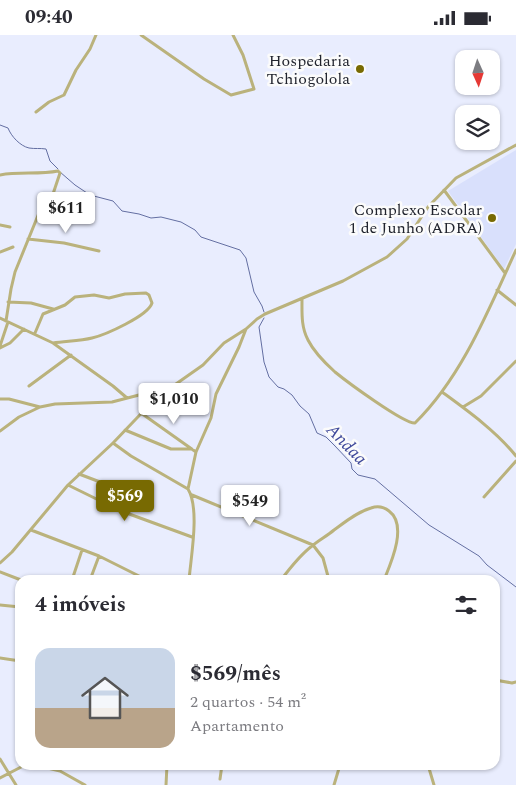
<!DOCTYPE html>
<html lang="pt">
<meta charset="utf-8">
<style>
body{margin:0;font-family:Spectral,serif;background:#f2f2f3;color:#2b2b33;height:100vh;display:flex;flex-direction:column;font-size:19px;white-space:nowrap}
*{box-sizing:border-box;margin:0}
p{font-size:16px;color:#7c7c81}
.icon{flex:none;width:28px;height:28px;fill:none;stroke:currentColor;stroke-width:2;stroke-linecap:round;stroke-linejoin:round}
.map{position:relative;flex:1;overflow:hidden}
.details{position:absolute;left:15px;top:540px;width:485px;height:195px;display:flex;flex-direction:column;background:#fff;border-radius:15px;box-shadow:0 1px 4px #0004}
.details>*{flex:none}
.needle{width:32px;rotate:177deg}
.tools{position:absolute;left:455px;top:15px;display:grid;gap:10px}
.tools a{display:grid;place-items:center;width:45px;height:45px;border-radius:10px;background:#fff;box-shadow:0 1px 4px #0004;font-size:25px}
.price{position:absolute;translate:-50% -42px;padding:0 11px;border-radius:5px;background:#fff;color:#222;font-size:16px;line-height:32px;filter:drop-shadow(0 1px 2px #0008)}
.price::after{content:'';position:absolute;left:50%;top:30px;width:15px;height:11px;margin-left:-8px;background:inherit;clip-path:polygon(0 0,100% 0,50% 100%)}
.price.active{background:#786a02;color:#fff}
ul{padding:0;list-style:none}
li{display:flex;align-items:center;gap:15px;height:125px;padding:0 20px}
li+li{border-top:1px solid #e1e1e2}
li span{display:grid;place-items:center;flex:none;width:140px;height:100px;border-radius:15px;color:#555}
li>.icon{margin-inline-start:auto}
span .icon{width:60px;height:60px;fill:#fffc;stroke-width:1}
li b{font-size:21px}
h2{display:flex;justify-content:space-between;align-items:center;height:60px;padding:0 20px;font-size:21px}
.status{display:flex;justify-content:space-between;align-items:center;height:35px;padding:0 25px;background:#fff;direction:ltr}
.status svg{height:14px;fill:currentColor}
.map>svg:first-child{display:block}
.built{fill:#d9e0fc}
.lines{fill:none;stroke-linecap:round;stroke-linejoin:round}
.stream{stroke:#646fa2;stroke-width:1}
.minor{stroke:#bab27c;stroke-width:3}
.poi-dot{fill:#786a02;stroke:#fbfbfb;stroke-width:2}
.labels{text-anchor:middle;stroke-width:5;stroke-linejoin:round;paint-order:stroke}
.poi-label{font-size:16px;fill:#21242e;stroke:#fbfbfb;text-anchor:end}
.water-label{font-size:18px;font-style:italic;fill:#3e489a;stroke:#fbfbfb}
</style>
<div class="status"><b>09:40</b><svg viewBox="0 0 49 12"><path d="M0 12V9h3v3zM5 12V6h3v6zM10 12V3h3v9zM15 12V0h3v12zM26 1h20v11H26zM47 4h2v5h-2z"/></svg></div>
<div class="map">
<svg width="516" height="750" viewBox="0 0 516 750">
<rect width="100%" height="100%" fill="#e9edfe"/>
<path class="built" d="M516,115V209L504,234L448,156Z"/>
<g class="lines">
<path class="stream" d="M0,90L8,93C11,101 20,111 29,113C35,114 40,113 46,114L50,126L58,134
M60,137L75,150L90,160L113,166L122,176L139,179L151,183L161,182L181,187L195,195L201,202L240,215L246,223L254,257L262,271L264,277
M264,283L259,292L264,327L269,342L278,352L284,354L292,360L300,371L309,379L317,398L326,402L335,411L351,428L352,434L358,440L375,444L429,490L479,521L487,530L516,552"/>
<path class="minor" d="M141,0L204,44L231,60L254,54L243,20L233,0
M36,77L49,67L64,60L76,35L90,14L96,0
M0,140C19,136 38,140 58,136L60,138L53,159L39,178L15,237L11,254L6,286
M444,155L505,238
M0,190L10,192
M28,204L64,208L99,216
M0,217L13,212
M497,255L516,270
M302,264C302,278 301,292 308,305C314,317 325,328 335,337C346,346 404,389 415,388C462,342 489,274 516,215
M8,267L31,268L53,274
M0,283L53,308L113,351L127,363
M35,298L43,279L65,270L75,262L94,260L109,263L125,259L146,258L149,260L152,268C148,281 105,300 92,303C80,306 66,306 53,308
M0,311L8,287
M0,313L10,308L24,294
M29,351L71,320
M442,357C468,376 496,396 516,421
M0,364H9L40,372
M463,372L481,361L516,326
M141,378L196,417
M125,395L171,414H192
M0,396L19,382L40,372L55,369L112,367L170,352
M113,408L131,421L188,454C200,474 191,521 189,545
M79,439L129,458
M68,450L121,476L192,502
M188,454L196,417L211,383L216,359L239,312L246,294
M192,460L313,510L323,523L329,545
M484,462L516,426
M31,495L99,521L147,545
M0,528L12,517L68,450L113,408L156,363L203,330L224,308L246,294L257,284L265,279L343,246L387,222L407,204L428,172L456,143L516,110
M0,537L21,545
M72,545L82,515
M90,545L99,521
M281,545C290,533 300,520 312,511C319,505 327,501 334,495C345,487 357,477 371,473C377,471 384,472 389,476C408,490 391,528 384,545
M0,570L20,572
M0,623L20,626
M495,645L512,648L516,647
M0,724L16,750
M35,730L60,736L85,750
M428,730L434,750
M0,743L25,730
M220,744L222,730
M166,750L167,730
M334,750L340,730"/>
</g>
<g class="poi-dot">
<circle cx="360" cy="34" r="5"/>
<circle cx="492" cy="183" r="5"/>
</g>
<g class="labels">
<g class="poi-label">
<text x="350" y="31">Hospedaria<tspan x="350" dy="18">Tchiogolola</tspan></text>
<text x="482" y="180">Complexo Escolar<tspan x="482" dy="18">1 de Junho (ADRA)</tspan></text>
</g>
<g class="water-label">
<text transform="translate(347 409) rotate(46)" y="6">Andaa</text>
</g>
</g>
</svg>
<div class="tools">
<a><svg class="needle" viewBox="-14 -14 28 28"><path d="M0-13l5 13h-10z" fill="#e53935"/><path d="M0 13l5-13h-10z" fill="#7c7c81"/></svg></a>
<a><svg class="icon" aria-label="layers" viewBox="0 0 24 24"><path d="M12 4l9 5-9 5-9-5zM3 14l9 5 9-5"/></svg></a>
</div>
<b class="price" style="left:66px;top:199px">$611</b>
<b class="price" style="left:174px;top:390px">$1,010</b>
<b class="price active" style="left:125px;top:487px">$569</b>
<b class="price" style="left:250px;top:492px">$549</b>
<section class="details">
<h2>4 imóveis<svg class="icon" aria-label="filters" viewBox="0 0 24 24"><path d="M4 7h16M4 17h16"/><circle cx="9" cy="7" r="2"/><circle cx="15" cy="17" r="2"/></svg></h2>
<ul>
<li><span style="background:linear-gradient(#c9d6e8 60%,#b9a48a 0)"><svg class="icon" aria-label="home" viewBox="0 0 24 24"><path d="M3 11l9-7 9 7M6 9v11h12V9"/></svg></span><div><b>$569/mês</b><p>2 quartos · 54 m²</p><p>Apartamento</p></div></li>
</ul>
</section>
</div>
